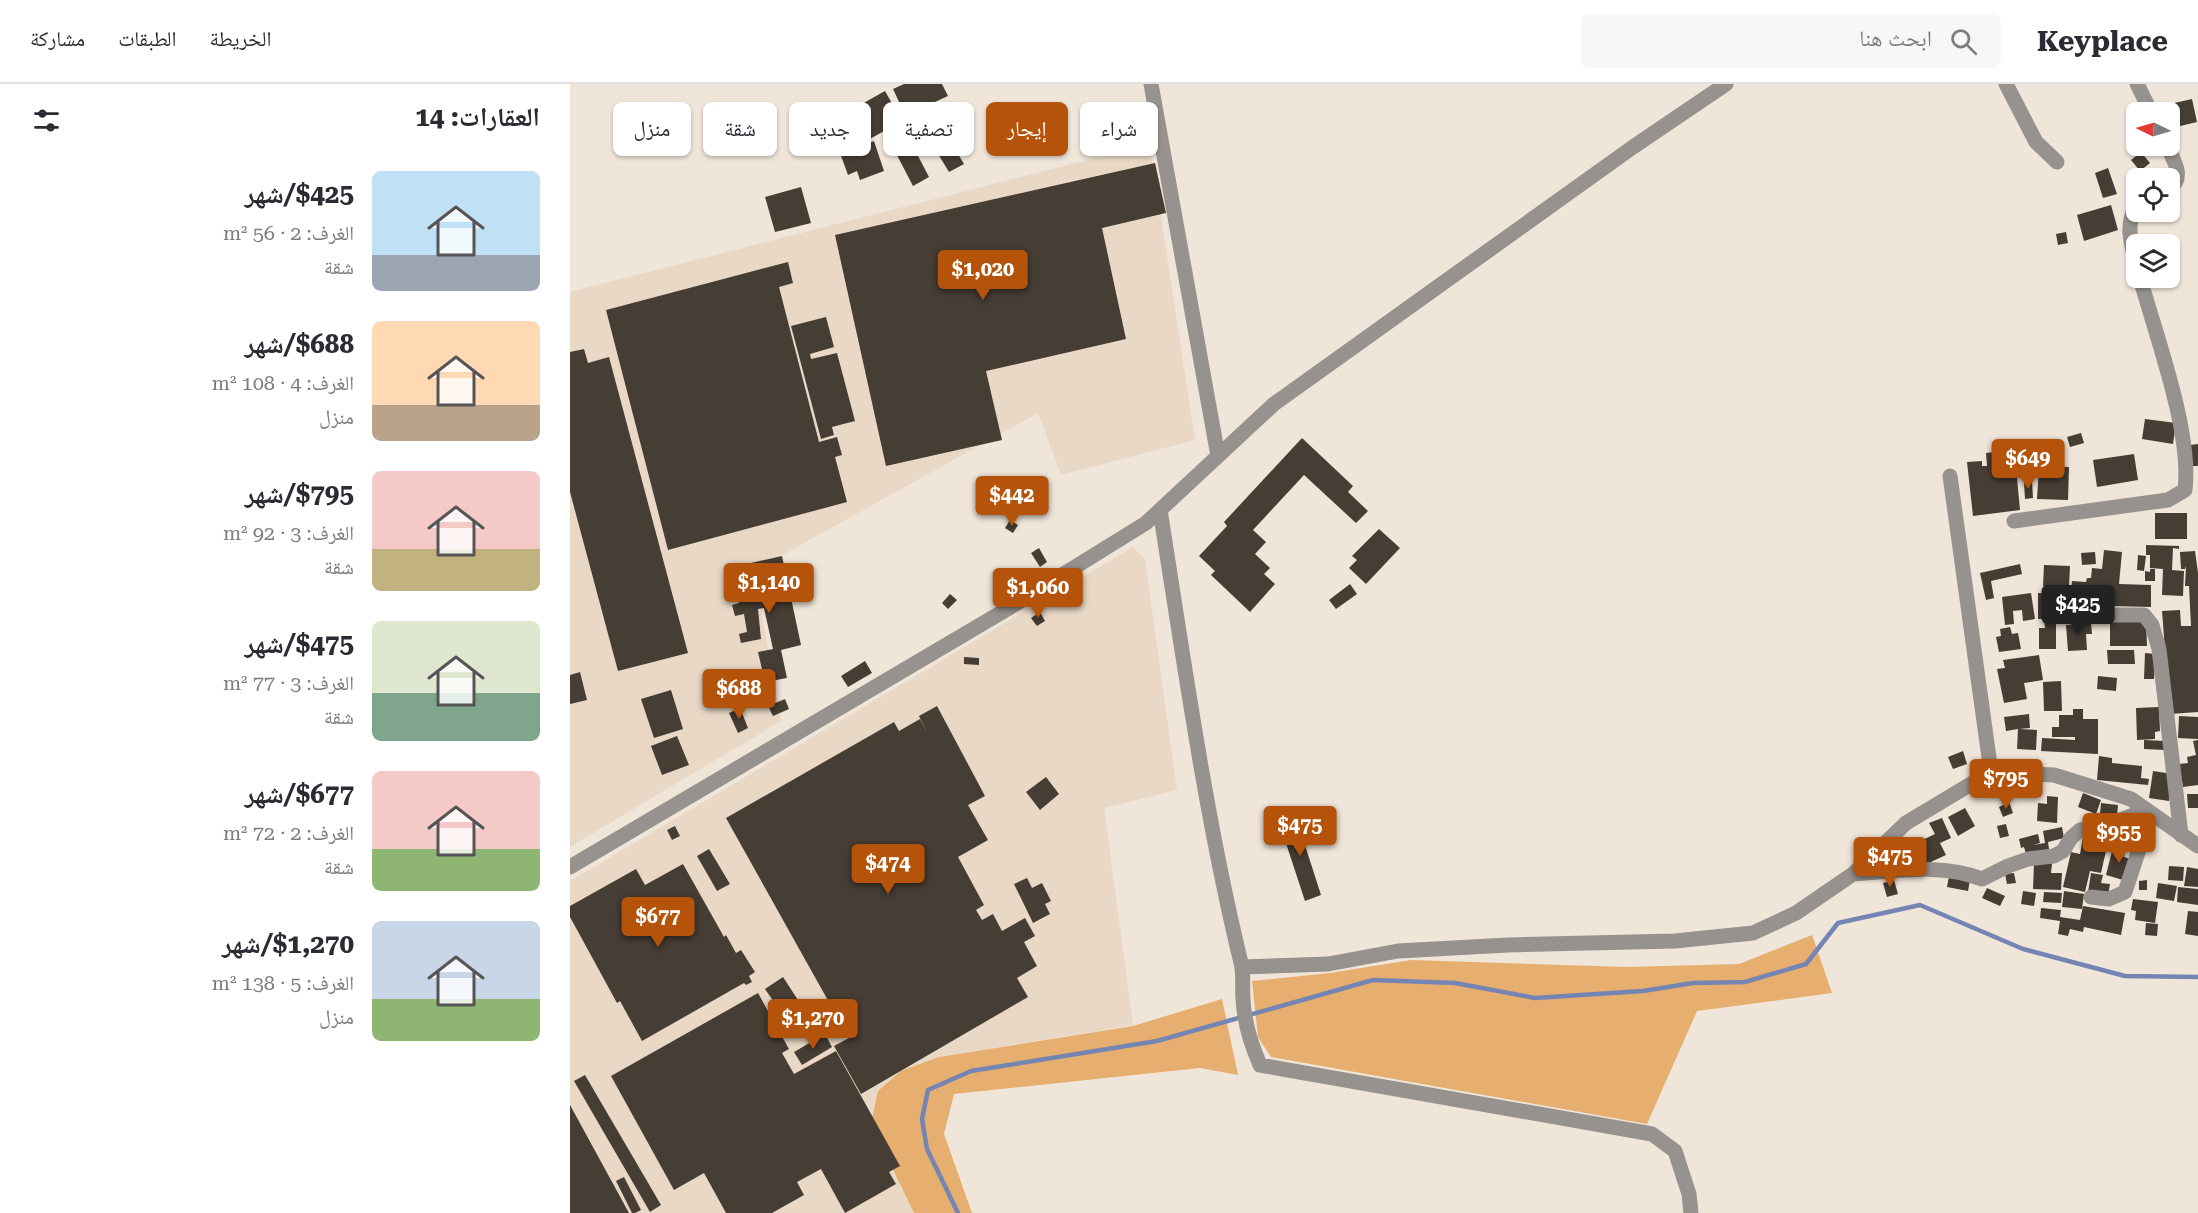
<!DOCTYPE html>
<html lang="ar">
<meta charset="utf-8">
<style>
body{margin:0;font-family:"Roboto Serif","Noto Naskh Arabic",serif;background:#f7f7f7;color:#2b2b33;direction:rtl;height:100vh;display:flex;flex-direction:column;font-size:22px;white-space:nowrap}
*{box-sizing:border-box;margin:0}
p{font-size:20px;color:#7c7c81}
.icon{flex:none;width:33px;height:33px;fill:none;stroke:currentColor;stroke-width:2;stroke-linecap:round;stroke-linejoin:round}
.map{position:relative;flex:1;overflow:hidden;direction:ltr}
.sheet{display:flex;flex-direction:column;background:#fff;width:570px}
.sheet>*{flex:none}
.hud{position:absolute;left:18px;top:18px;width:570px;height:54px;direction:rtl;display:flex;gap:12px}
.needle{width:39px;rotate:275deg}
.buttons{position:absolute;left:1556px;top:18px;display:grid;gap:12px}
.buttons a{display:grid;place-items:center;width:54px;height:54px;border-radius:9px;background:#fff;box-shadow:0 2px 4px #0004;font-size:30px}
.price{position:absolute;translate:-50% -51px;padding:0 14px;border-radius:6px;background:#b45309;color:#fff;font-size:20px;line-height:39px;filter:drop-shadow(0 2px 3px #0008)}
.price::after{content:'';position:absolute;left:50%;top:36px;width:18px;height:14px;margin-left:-9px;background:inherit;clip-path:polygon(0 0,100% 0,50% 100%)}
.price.active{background:#222;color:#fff}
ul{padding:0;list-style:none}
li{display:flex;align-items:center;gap:18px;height:150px;padding:0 30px}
li span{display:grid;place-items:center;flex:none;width:168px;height:120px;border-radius:9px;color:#555}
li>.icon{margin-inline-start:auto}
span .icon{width:72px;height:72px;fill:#fffc;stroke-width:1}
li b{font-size:26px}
h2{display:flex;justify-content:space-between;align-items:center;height:72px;padding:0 30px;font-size:26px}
.tag{padding:0 21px;border-radius:9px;background:#fff;box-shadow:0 2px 4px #0004;font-size:21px;line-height:54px}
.tag.active{background:#b45309;color:#fff}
header{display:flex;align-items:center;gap:36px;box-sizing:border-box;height:84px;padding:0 30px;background:#fff;border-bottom:2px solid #e1e1e2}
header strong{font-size:28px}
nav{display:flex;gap:33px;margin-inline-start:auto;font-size:21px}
.search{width:420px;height:54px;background:#f7f7f7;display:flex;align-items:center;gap:15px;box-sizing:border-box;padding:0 21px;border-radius:9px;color:#7c7c81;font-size:22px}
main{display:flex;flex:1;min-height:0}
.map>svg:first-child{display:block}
.built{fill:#e9d8c6}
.green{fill:#e6ae6f}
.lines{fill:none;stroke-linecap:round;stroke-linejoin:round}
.stream{stroke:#7485b4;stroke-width:4.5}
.building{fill:#463d34}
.minor{stroke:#97928d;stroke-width:15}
</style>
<header>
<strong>Keyplace</strong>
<div class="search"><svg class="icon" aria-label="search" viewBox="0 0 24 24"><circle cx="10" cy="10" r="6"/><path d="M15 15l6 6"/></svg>ابحث هنا</div>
<nav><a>الخريطة</a><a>الطبقات</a><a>مشاركة</a></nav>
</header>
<main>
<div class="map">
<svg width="1628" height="1129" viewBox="0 0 1628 1129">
<rect width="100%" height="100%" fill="#f0e5d9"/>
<path class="built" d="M580,60L625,356L491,391L468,329L184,487L211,637L0,763V208Z
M563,463L575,475L607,706L534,724L563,941L370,973L331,987L301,1040L344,1129H0V797Z"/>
<path class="green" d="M1242,851L1262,909L1127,927L1077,1040L701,973L688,953L682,897L760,889L841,876L1057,883L1169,880Z
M652,915L668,991L630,984L384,1010L374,1050L402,1129H344L301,1040L308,1007L331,987L369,973L563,942Z"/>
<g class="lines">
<path class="stream" d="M388,1129L357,1065L352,1035L358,1006L401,987L587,957L803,896L885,899L965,914L1073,907L1123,899L1175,898L1236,880L1268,839L1350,821L1453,865L1555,892L1628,893"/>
</g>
<path class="building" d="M334,0H372L378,12L341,29L337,20L331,22L323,5Z
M315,7L332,37L298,56L281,26Z
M1622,15L1627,38L1606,43L1600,20Z
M360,23L394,80L379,88L354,47L341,55L332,40Z
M333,43L359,93L343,102L317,52Z
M304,57L314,87L290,96L287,87L278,91L270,69Z
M1571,68L1580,79L1570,87L1561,76Z
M585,79L596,129L532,144L556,255L416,287L432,356L316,382L265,151Z
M1538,84L1547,110L1533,114L1525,89Z
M231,103L241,139L205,148L195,113Z
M1541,121L1548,146L1514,157L1507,131Z
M1496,148L1498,159L1488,161L1486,150Z
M218,178L223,199L209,203L249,358L267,353L272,371L265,373L277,418L98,466L36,226Z
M256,233L264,263L240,270L241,275L267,269L285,337L262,343L264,351L251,355L221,242Z
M14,265L18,279L39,273L118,569L48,587L0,408V268Z
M1575,335L1606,339L1603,360L1572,355Z
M1511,349L1514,359L1500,363L1497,353Z
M732,354L783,402L778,408L798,427L786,439L734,391L683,446L696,458L685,470L700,484L694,490L705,500L680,528L641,491L645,487L629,472L657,442L654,438Z
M1628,360V382H1623L1620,361Z
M1451,365L1454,393L1447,394L1450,426L1403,432L1397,378L1412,377V382H1417L1416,369Z
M1564,370L1568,396L1527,403L1523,376Z
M1469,382L1499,383L1498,416L1467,415Z
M1462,397L1463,414L1455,415L1454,398Z
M1585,429H1617V455H1585Z
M440,436L448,441L443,449L435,444Z
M809,445L830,464L796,500L779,484L787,476L782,472Z
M1576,461L1609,462V465L1603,464L1602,486L1614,487L1613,512L1592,511L1593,485L1580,484V471H1576Z
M469,464L477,478L470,483L461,469Z
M1534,466L1552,468L1549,500L1581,501V523L1538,522L1539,503L1531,502L1529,531L1499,529L1502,497L1516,498L1517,494H1521L1522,484L1532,485Z
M1625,467L1628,489V628L1600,630L1592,527L1610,526L1611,542H1621L1619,502H1615L1616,482L1615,485H1611L1610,468Z
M1525,468L1526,480L1512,481L1511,469Z
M1568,471L1576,472L1574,487L1567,486Z
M212,472L231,561L211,566L217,594L195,598L188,568L203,565L194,524L188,525L191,555L171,559L169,550L177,548L174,530L165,532L162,521L169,519L165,500L184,496L181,479Z
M1450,480L1452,490L1421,497L1424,514L1416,516L1410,489Z
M1474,481L1500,482L1499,503L1473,502Z
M1580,485H1585V497H1575V487L1580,488Z
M780,500L787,510L766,525L759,516Z
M1461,509L1465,535L1453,537L1452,526L1443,527L1444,540L1435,541L1432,513Z
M1468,509L1481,510V536H1486V565H1469V544H1475L1474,535H1468Z
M1483,509H1494V534H1483Z
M380,510L387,516L378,525L372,519Z
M470,528L475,537L467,542L461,534Z
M1576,535L1577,562H1540V536Z
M1521,539L1522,550H1516L1517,566L1498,567L1496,541Z
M1440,543L1442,550L1448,549L1451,565L1429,568L1426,553L1431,552L1430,545Z
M1537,566H1564L1565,580H1538Z
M1575,569L1585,570L1584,595H1574Z
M1469,571L1473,596L1454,599L1457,615L1434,619L1427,585L1435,584L1433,576Z
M394,573L409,574V581L394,580Z
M295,577L302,589L278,603L271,592Z
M10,588L17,616L0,620V591Z
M1528,592L1547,594L1546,607L1527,605Z
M1491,597L1492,627H1474L1473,598Z
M101,606L113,645L84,654L71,615Z
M215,615L219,625L203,632L198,622Z
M367,622L415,712L398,721L418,756L388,773L414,821L406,826L412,836L423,830L432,847L455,834L465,852L454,858L467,882L447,894L458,913L291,1010L264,962L279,954L156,734L324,638L329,647L350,635L357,649L349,632Z
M1589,623L1590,647L1585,648V655L1567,656L1566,624Z
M170,624L178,644L168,649L159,629Z
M1503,625H1513V635H1528V670L1471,667L1472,654L1505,656V653H1482V643H1489V631H1503Z
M1459,630L1460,644L1449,645L1467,646L1466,666L1447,665L1448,645L1436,647L1434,633Z
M1609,632L1628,633V655L1608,654Z
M107,652L119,681L92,691L81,662Z
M1574,656L1596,657L1595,666L1574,665Z
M1628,656V701L1613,703L1609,680L1618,679L1617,673L1626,671L1623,657Z
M1393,667L1397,680L1383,685L1378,673Z
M1529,672L1542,674V679L1572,682L1571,694L1579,695L1578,701L1527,696Z
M1583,687L1603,690L1599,717L1579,714Z
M476,693L489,710L470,726L456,708Z
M1513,709L1531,716L1526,730L1508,723Z
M1617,710H1628V724H1618Z
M1477,712L1488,713L1487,739L1467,737L1468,719L1477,720Z
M1439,718L1443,729L1433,733L1429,723Z
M1531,719L1548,721L1547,733L1530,731Z
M1395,724L1405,742L1388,752L1378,733Z
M725,730L751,811L735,817L708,735Z
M1372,734L1381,754L1370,759L1376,771L1350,783L1340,762L1365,750L1359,739Z
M1436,740L1439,752L1430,754L1427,742Z
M105,742L110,752L102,756L97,746Z
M1492,743L1494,754L1478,758L1479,765L1456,770L1454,763L1451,764L1449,755L1468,750L1470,759L1463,761L1475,759L1473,747Z
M1513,753L1538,758L1531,789L1520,787L1515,808L1493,803L1501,768L1510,770Z
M1543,763L1555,766L1554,773L1565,776L1553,796L1536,791Z
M139,765L160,800L147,807L127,772Z
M1464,779L1482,780L1481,789H1492L1491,806L1463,805Z
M113,780L154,853L156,851L166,869L171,866L185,888L179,892L182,898L176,901L174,899L72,957L50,917L47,919L0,833V822L66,785L75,801Z
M1599,782L1614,783L1613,797L1598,796Z
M1617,783L1628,785V803L1614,802Z
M1444,789L1446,799L1437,800L1435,790Z
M1521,789L1533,791L1531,799L1540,800L1538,812L1518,808Z
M1379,792L1400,796L1398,807L1377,803Z
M457,794L462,804L472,799L481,817L475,820L480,830L463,839L444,800Z
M1324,796L1328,810L1317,813L1313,799Z
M1577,796V806H1569V797Z
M1588,799L1607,802L1604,817L1586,814Z
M1608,803L1628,805V821L1607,818Z
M1417,804L1435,812L1430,822L1412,814Z
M1453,807L1466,809L1464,822L1451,820Z
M1494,807L1514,810L1512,825L1492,823Z
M1474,808L1492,809L1491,819L1473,818Z
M1563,815L1588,818L1585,839L1565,836L1566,827L1561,826Z
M1513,822L1555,829L1551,851L1514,843L1513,848L1500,845L1498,852L1488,850L1490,837L1470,834L1471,824L1491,826L1490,833L1510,836Z
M1618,827L1628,828V852L1615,850Z
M1576,839L1588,840L1587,852L1575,851Z
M213,893L243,939L226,950L195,905Z
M188,909L219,965L212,969L224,990L266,967L330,1082L319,1088L326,1100L275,1129L251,1085L227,1098L234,1111L202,1129H156L134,1089L104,1106L41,992Z
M255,950L262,963L232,981L224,968Z
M15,991L91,1121L80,1128L4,997Z
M0,1021L59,1129H0Z
M54,1093L71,1126L65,1129H62L46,1097Z"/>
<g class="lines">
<path class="minor" d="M581,0L648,372
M1436,0L1466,58L1487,78
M1567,0L1581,28
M1597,62C1603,75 1616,94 1599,105
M1566,121C1556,141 1560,157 1566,178
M1380,392L1421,688
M590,426C614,577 635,730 671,879C674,890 672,903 673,915C674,938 681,960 690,981L1082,1050L1105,1067L1119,1110L1121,1129
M1444,437L1598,416L1615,406C1622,348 1586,252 1570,194
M1537,531H1574L1582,541L1589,565L1611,751
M0,783L439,524L576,439L704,320L1063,63L1156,0
M1283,790C1326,787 1372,779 1412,795L1438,782L1458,775L1484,772L1493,767L1501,754L1510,746L1543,739L1576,726
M1521,813L1539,815L1555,808L1581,729
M672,883L758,880L828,867L938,861L1105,857L1183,849L1226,829L1283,790L1336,739L1421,688L1484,691L1561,715L1628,762"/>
</g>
</svg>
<div class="buttons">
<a><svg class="needle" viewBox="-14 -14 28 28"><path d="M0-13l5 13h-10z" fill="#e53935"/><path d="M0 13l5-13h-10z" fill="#7c7c81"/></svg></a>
<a><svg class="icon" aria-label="locate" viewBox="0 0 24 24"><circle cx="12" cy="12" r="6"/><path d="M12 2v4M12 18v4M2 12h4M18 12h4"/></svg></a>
<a><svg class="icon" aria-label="layers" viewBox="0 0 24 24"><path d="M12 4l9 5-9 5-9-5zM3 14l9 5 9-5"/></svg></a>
</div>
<b class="price" style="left:413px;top:217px">$1,020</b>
<b class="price" style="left:1458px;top:406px">$649</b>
<b class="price" style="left:442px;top:443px">$442</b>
<b class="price" style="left:199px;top:530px">$1,140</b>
<b class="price" style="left:468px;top:535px">$1,060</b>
<b class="price active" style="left:1508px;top:552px">$425</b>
<b class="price" style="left:169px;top:636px">$688</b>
<b class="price" style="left:1436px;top:726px">$795</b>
<b class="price" style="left:730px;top:773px">$475</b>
<b class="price" style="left:1549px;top:780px">$955</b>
<b class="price" style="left:1320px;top:804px">$475</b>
<b class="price" style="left:318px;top:811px">$474</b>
<b class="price" style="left:88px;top:864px">$677</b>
<b class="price" style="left:243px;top:966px">$1,270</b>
<div class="hud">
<a class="tag">شراء</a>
<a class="tag active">إيجار</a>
<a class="tag">تصفية</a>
<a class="tag">جديد</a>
<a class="tag">شقة</a>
<a class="tag">منزل</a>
</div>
</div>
<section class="sheet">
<h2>العقارات: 14<svg class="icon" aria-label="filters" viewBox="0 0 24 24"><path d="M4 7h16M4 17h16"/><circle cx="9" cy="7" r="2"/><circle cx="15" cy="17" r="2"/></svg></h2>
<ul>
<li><span style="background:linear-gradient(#bfe0f5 70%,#9aa5b1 0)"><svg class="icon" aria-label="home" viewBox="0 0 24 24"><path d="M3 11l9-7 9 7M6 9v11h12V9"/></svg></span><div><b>$425/شهر</b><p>الغرف: 2 · 56 m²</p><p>شقة</p></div></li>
<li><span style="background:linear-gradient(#ffd9b3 70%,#b9a48a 0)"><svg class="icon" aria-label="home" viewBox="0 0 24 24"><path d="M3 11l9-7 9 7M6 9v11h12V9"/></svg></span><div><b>$688/شهر</b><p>الغرف: 4 · 108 m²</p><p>منزل</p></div></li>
<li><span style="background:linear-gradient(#f6c9c9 65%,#c2b280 0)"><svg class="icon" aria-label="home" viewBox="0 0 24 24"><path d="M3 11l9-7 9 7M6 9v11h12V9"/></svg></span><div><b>$795/شهر</b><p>الغرف: 3 · 92 m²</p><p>شقة</p></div></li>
<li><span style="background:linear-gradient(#dfe7d0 60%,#7fa58c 0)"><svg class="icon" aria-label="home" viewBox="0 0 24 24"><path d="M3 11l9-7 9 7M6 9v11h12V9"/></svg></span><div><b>$475/شهر</b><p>الغرف: 3 · 77 m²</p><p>شقة</p></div></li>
<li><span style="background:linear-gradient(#f6c9c9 65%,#8fb573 0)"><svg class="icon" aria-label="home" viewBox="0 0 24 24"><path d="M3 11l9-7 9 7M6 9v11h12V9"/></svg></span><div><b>$677/شهر</b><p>الغرف: 2 · 72 m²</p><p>شقة</p></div></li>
<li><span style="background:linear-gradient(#c9d6e8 65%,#8fb573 0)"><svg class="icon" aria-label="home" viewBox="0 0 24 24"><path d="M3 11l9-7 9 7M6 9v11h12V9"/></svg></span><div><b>$1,270/شهر</b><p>الغرف: 5 · 138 m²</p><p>منزل</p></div></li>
</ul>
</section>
</main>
